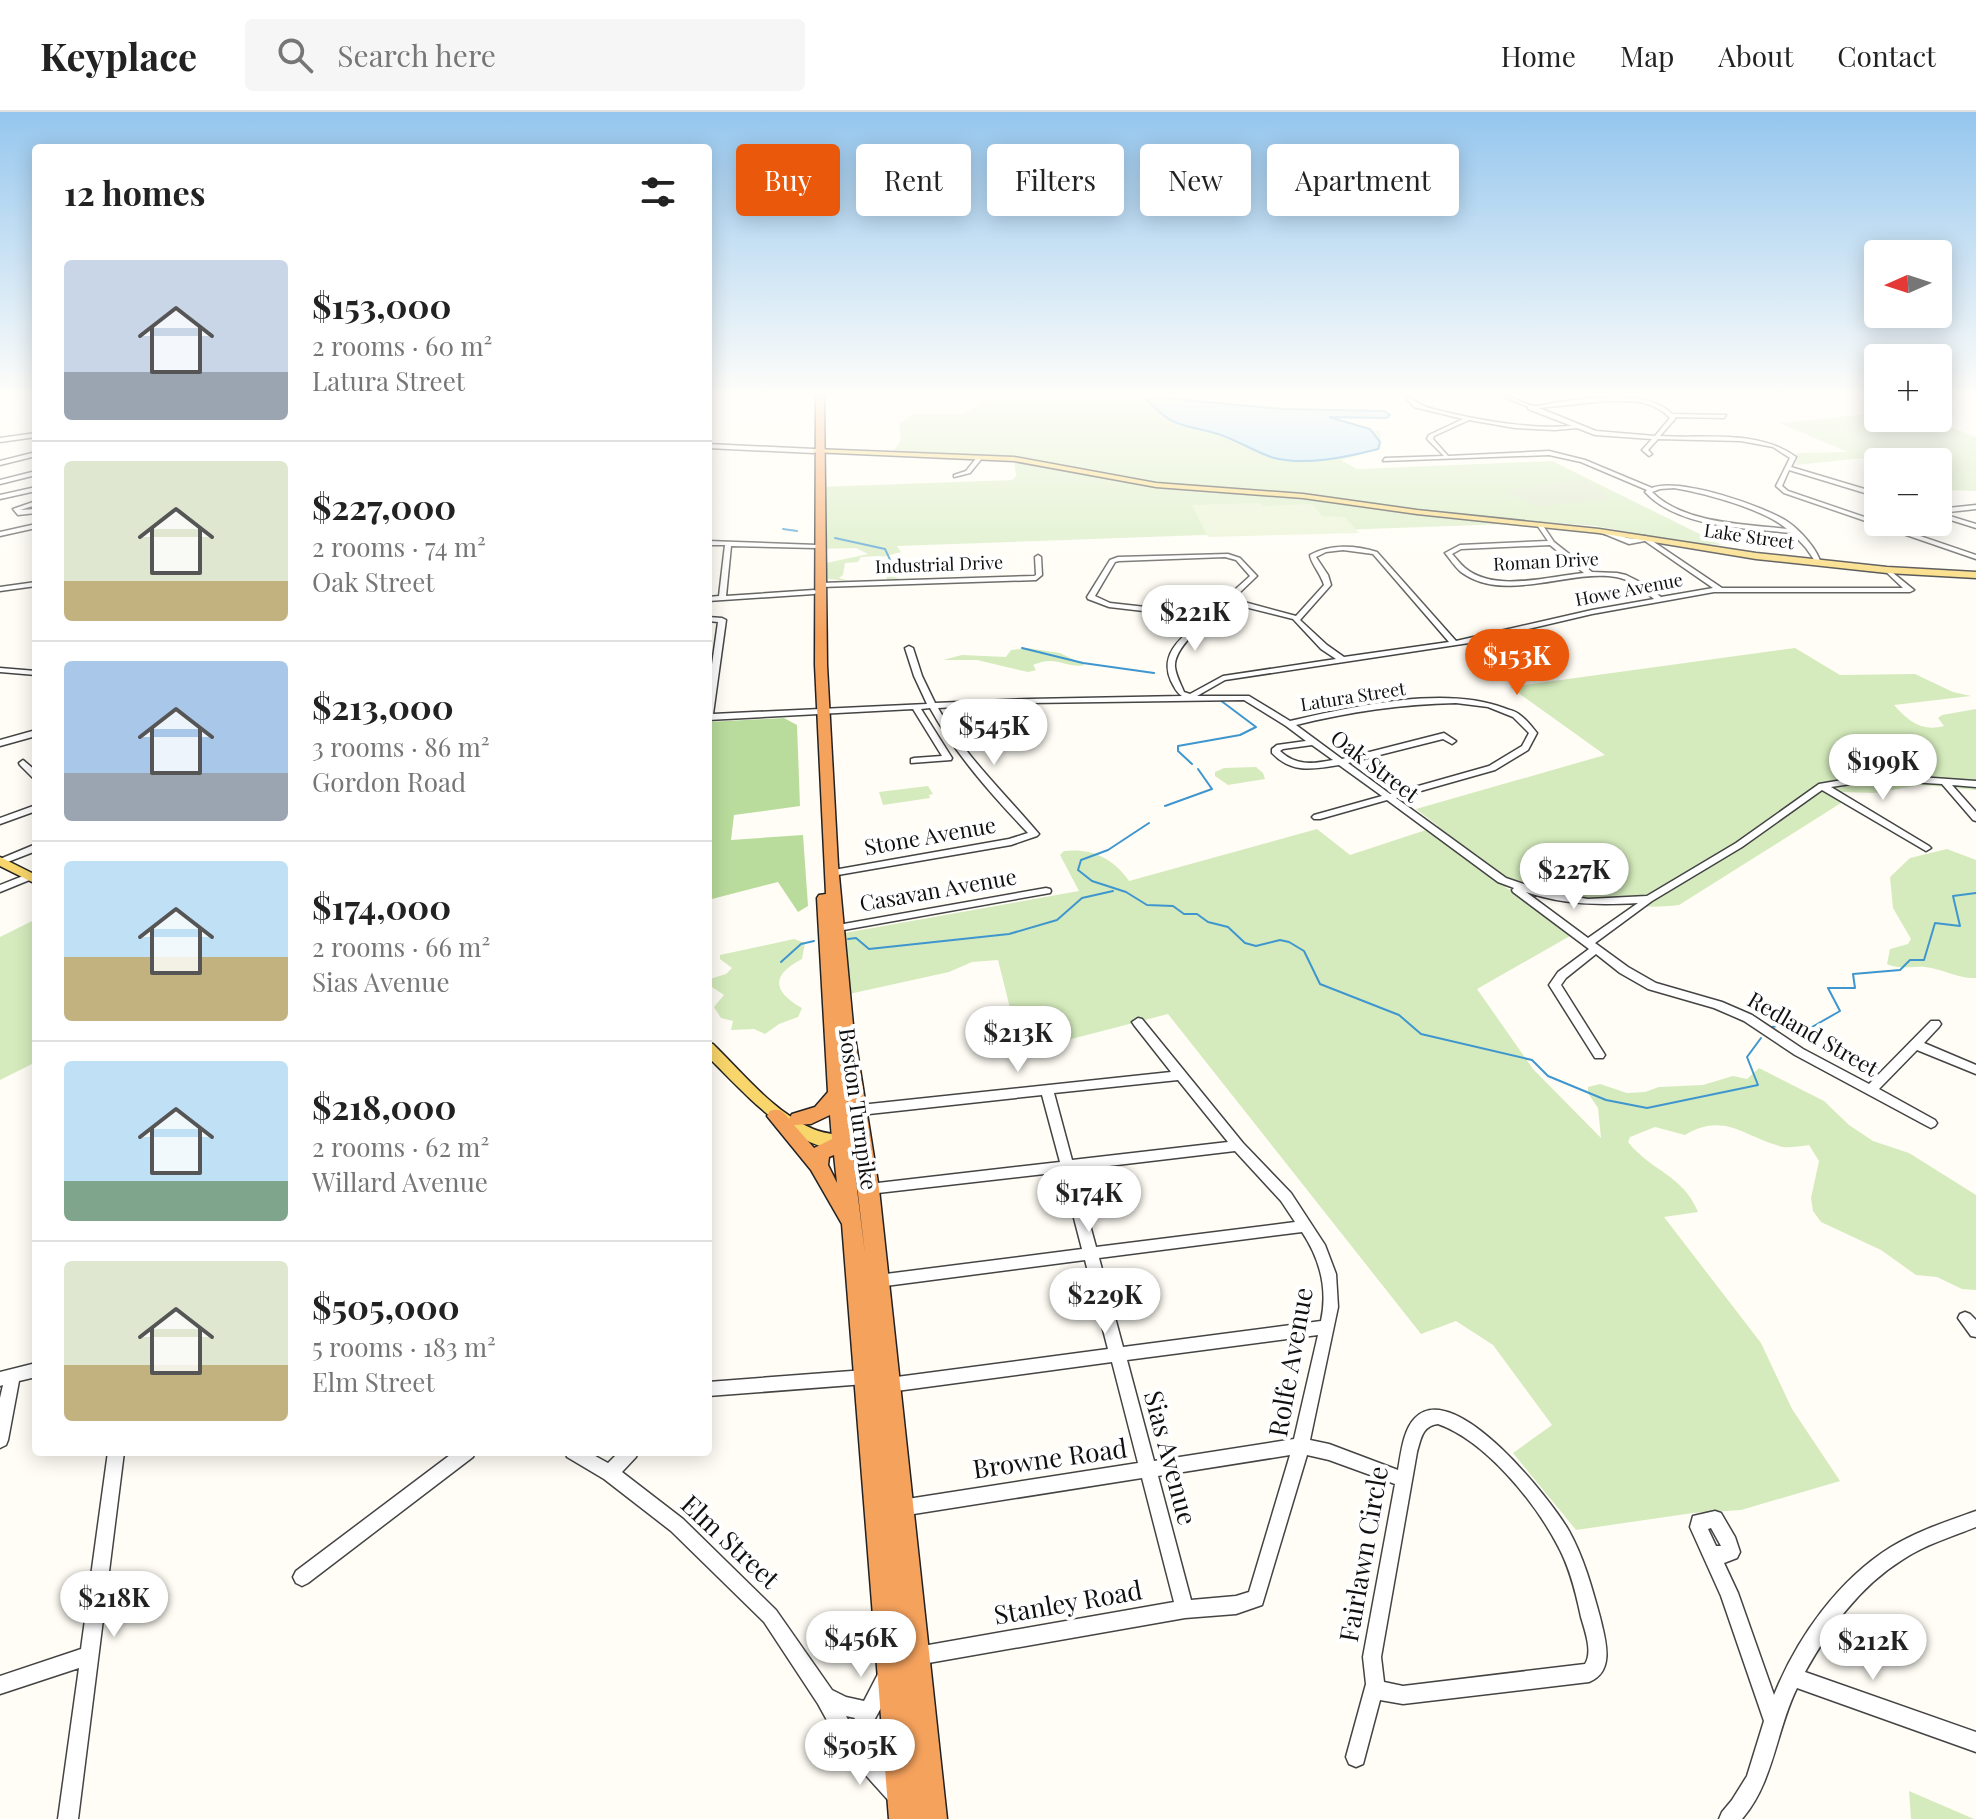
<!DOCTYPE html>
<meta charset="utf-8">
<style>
body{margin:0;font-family:"Playfair Display",serif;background:#f6f6f6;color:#222;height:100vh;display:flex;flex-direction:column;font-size:30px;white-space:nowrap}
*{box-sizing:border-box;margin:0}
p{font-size:26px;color:#767676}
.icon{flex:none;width:44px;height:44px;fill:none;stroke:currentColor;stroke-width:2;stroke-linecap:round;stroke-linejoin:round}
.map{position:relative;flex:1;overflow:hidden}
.panel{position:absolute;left:32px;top:32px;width:680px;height:1312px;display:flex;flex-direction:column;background:#fff;border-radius:8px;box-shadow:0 4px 20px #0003}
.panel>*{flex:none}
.banner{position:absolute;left:736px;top:32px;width:760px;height:72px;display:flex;gap:16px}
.needle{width:52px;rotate:267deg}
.buttons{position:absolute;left:1864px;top:128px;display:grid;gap:16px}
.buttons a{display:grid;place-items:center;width:88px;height:88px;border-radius:8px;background:#fff;box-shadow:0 4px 20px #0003;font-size:40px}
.price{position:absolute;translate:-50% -68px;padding:0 18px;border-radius:28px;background:#fff;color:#222;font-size:26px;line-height:52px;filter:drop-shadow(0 2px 4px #0008)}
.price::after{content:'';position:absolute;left:50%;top:48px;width:24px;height:18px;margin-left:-12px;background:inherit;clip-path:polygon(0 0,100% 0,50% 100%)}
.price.current{background:#ea580c;color:#fff}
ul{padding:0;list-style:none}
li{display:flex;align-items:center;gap:24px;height:200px;padding:0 32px}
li+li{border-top:2px solid #e0e0e0}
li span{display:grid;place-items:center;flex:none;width:224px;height:160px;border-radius:8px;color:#555}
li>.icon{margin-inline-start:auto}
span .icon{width:96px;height:96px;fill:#fffc;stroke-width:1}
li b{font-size:34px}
h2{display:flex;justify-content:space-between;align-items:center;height:96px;padding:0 32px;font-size:34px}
.tag{padding:0 28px;border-radius:8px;background:#fff;box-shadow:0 4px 20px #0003;font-size:28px;line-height:72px}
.tag.current{background:#ea580c;color:#fff}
header{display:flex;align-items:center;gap:48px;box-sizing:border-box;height:112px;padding:0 40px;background:#fff;border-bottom:2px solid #e0e0e0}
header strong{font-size:38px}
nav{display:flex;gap:44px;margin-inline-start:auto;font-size:28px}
.search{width:560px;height:72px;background:#f6f6f6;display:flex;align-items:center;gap:20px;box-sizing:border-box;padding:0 28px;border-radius:8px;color:#767676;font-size:30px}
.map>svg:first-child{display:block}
.green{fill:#d5ebbd}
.forest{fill:#b9dc9c}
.cemetery{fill:#d9e3c4}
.pitch{fill:#e6f2cf}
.water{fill:#b9e0f7;stroke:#3f96cf;stroke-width:2}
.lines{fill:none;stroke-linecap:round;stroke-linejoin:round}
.stream{stroke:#3f96cf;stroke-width:2}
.minor-casing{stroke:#444;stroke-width:3}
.major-casing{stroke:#222;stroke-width:3}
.highway-casing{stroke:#222;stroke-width:3}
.minor{fill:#fff;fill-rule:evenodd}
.major{fill:#f9d66b;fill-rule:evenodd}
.highway{fill:#f5a25d;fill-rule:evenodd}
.labels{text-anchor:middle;stroke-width:8;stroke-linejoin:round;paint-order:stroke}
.far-street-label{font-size:18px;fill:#111;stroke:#fff}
.street-label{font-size:22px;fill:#111;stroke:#fff}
.near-street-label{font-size:26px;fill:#111;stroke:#fff}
</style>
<header>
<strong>Keyplace</strong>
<div class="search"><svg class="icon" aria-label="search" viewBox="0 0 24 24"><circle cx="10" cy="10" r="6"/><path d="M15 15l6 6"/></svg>Search here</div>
<nav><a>Home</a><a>Map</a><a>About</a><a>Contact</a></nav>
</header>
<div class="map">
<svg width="1976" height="1707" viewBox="0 0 1976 1707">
<rect width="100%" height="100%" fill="#fffdf5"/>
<path class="green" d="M980,285H1184L1246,318L1380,319L1381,337L1341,348L1357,357L1552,349L1722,433L1689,431L1595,414L1498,406L1506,412L897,434L901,440L882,445L892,464L902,468H887L884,448L879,444L861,445L858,450L845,451L843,463L839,466L849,469L828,467L826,451L868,442L856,436L815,437L818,375L1012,368L1016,364L1014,348L892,341L901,328L899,312L912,302H962L981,293Z
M1878,301V306H1927L1976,325V379L1938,378V350H1878V353L1862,346L1796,353L1797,341L1848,340L1779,311Z
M1027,536L1060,541L1085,553C1066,557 1056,542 1033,553L1036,558L1028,560L977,548H943L962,543L1006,545L1011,538Z
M1795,536L1840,563L1915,562L1953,580L1971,584L1894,593C1908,609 1922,620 1944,614L1938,606L1942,603L1976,597V678L1921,673L1874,681L1842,680L1841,691L1679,793C1624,800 1570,783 1517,771L1505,775L1577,820L1477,877L1533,957L1601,1026L1598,996L1588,981V975L1600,972L1627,981L1645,980L1659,975L1703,973L1733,964L1747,967L1759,956L1824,989L1849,1013L1873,1029L1909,1041L1976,1083V1178L1962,1177L1937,1165L1916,1163L1881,1138L1821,1110L1813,1099L1811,1086L1819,1049L1809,1033C1801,1034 1790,1036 1783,1035C1745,1026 1725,999 1685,1023L1655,1015L1630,1025L1628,1030C1651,1059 1683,1063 1698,1100L1664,1105L1761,1231L1792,1297L1840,1369L1741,1398L1693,1401L1576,1418L1513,1341L1552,1313L1493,1233L1456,1209L1421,1222L1168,902L1021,940L998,848L972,850L949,860L840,884L833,823L1079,779L1060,743L1064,739C1090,736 1113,745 1129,769L1317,717L1350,743L1438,714L1416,697L1605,643L1510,575Z
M1256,655L1263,661L1265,667L1228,673L1215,664V660L1224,656Z
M928,674L933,682L929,683L930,686L883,693L879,680Z
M1947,737L1976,748V866C1958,867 1943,857 1925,855C1912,854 1900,858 1887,852L1890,837L1908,832L1911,827L1893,796L1890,765L1910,746Z
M36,807V950L0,968V825Z
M794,827L805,831L802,847C771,863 772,879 802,896L798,905L779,912L765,922L754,917L731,918L733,909L721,906L714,895L724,883L709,873L710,867L726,862L732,856L720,847V843Z
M1909,1679L1974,1707H1911Z"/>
<path class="forest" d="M784,606L797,613L800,694L734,703L731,728L803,723L808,794L798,800L778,770L708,788V610Z"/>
<path class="cemetery" d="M1586,368L1612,387L1535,395L1502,378Z"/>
<path class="pitch" d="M1260,391L1263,394L1312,392L1322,404L1345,405L1359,421L1208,425L1192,393Z"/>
<path class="water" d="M1154,285L1283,297L1384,299L1390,303L1387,306L1329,305L1370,317L1380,330L1378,337C1347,345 1306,354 1274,346C1255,340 1237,328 1218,322C1185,312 1174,317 1148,289Z"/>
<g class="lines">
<path class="stream" d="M783,417L797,419
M835,426L885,437L893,454
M1022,536L1083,551L1154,561
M1192,652L1178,639V634L1240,623L1256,615L1220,588
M1165,694L1212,677L1198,657
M1149,711L1108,738L1081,748L1078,758L1092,769L1126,780L1147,793L1173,794L1184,802H1197L1208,810L1228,815L1245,831L1256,834L1280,828L1289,830L1304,839L1320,872L1399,903L1421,922L1532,948L1548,964L1606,988L1647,996L1758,973L1747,945L1761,926
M848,827L856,826L869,837L1009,822L1057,808L1082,786L1113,779
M781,850L801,832L814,829
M1772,915L1788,912L1812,915L1840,899L1828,876H1855L1853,862L1900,858L1910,848H1924L1935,811L1960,814L1953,784L1976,781"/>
<defs>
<path id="minor" d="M1405,285H1410C1421,296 1435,297 1449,301C1490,310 1530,317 1572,314L1528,297V295L1505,285C1516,285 1524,293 1535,294C1543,294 1552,291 1560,290C1592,286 1648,277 1672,302L1726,303L1724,306L1675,305V307L1660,324C1705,327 1758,317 1796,345L1791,355L1878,381V385L1789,358L1782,374L1788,379L1976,443V447L1784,381L1776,374L1790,346L1773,335L1741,329L1658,327L1648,338L1652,342L1649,344L1642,338L1652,327L1595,323L1577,316L1555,318L1515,316L1469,308L1434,324L1433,327L1448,344L1549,339L1585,348L1652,376C1679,365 1764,394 1788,410C1801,419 1818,438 1821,452H1817L1806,436L1792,421C1746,416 1678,416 1645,380L1647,378L1581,350L1549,343L1383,349L1385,346L1444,344L1427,327L1429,323L1463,307L1414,295ZM1606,289C1631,289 1652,287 1670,306L1655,324L1596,319L1539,296ZM1674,376C1704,381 1764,397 1787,417C1745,412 1684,412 1652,380L1660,377Z
M36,321V325L0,330V326Z
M708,332L814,337L817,339L814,341L708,336Z
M36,340V344L0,353V349Z
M978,344L983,345L970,361L954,365V363L966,359Z
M36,359V363L0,372V368Z
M36,375V379L0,387V383Z
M36,389V393L20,398L36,397V401L18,403L13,397Z
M1976,393V397L1940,401L1976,412V416L1938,404V397Z
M1540,411L1542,412L1554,430L1592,460L1617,461L1626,463L1642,471L1661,485L1713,476L1645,429L1629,432L1602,421V419C1623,421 1625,431 1645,424L1722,476H1903L1885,459L1884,458L1887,456L1914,478L1910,480H1714L1592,502L1469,531L1225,568L1197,584H1249L1290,609C1351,595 1444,573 1504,596C1509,598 1516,599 1520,603C1527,608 1532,615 1537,621L1528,638L1495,658L1396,686L1506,766L1547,780L1588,787L1647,784L1736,731L1819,672L1877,662L1976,669V675L1952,673L1976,700V709L1973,708L1942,672L1877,668L1831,675L1929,734L1931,736L1926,739L1822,678L1742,735L1652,789L1595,831L1628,855L1656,871L1722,890L1752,903L1803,937L1869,972L1931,909H1939L1941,912L1939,915L1924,931L1976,953V962L1917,938L1879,977L1935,1008L1937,1011L1935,1014L1931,1016L1927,1014L1795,943L1744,909L1714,896L1648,877L1620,861L1596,842L1566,866L1561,873L1605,943L1603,946H1595L1549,873L1558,860L1589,837L1513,780L1512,778L1514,776L1498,770L1387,688L1320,707H1314L1312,705L1314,703L1382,684L1339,653C1313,657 1292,662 1272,641V637L1277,633L1306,629L1286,614L1244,588L1030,591L938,596C966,646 1003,679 1039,722L1037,724L1011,733L832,764L827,761L828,759L1009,727L1028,721C991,682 956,643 930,596L921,597L952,646L951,648L911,651V647L914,646L942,644L913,597L708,608V581L718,510L708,509V505L722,506L726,508L713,602L927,592L914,564L905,536L909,534L913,536L922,564L935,591L1030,587L1182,584C1176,580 1175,576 1171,569C1158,540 1185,523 1204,506L1109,495L1088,487L1087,485L1110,448L1118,445L1228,442L1240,446L1257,464L1233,487L1296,504L1324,473C1321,462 1310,450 1310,443C1330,432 1355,433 1377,440L1456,529L1592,498L1654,487C1643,478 1630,467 1616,465C1569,457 1504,492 1461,460C1455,455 1450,447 1445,441L1460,433L1548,429L1537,413ZM1550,433L1584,461C1549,464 1495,481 1465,456C1460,452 1456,446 1452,442L1461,437ZM1343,438L1373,442L1449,530L1344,545L1327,533L1300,508L1331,473L1328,463L1316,445L1326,440ZM1225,445L1236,448L1250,464L1208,502L1110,491L1095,484L1115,450L1119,449ZM1229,491L1293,507L1321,537L1336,547L1223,564L1190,582L1184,580C1181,572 1176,564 1175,555C1173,533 1214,504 1229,491ZM1456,591L1488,595L1513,605L1529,621L1522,634L1489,654L1390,682L1348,651L1443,627L1452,632L1456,629L1444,621L1342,647L1296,613C1349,600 1401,592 1456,591ZM1312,633L1333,648C1313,652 1296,654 1280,639L1283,637ZM1526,780C1565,793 1597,793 1638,791L1588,826Z
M36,412V416L0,424V420Z
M708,429L817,433L818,434L815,436L731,434L726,484L814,478L818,480L814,482L708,489V485L719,484L725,433H708Z
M1038,443L1041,445L1042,463L1036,468L821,475L818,473L821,471L1034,464L1036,463L1035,445Z
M36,470V474L0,479V475Z
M0,556L36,559V563L0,560Z
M36,618V624L0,634V628Z
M23,648L36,659V667L33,666L20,653L19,651Z
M36,693V699L0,712V706Z
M36,732V739L0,753V747Z
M28,762L32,763L33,765L32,767L0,780V773Z
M1046,776L1050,777L1051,779L1050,781L838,819L833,816L838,813Z
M1138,906L1142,907L1243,1031L1291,1081L1325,1133L1336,1162L1338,1195L1310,1328L1329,1332L1398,1358C1401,1342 1403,1318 1415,1306C1455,1265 1552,1389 1569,1419C1584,1446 1592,1476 1600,1505C1605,1527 1616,1559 1589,1570L1403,1592L1380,1588L1363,1652L1356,1655L1349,1652L1346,1645L1366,1572L1363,1545L1395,1372L1329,1348L1307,1343L1262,1493L1236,1502L1185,1506L917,1553L911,1550L908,1544L911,1538L917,1535L1174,1490L1142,1366L901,1404L895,1402L893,1396L895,1390L901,1388L1138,1351L1112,1250L889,1280L884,1278L881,1273L884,1268L889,1266L1108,1237L1085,1148L878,1175L873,1173L871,1169L873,1165L878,1163L1082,1137L1062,1060L869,1082L864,1081L862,1077L864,1073L869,1072L1060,1050L1042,983L860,1003L856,1001L854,998L856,995L860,993L1171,960L1134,913L1132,910ZM1178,968L1228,1030L1072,1048L1054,981ZM1235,1039L1281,1089L1295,1110L1096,1135L1075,1058ZM1302,1120C1320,1147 1328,1177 1321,1209L1123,1235L1099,1146ZM1318,1223L1294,1327L1154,1349L1127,1248ZM1438,1312C1486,1329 1535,1390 1558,1434C1570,1456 1576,1481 1581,1505C1585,1519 1593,1540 1585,1552L1403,1574L1384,1570L1381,1545L1417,1340C1421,1327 1422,1314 1438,1312ZM1290,1343L1249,1480L1236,1484L1191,1488L1158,1364Z
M1965,1200L1970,1202L1976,1208V1225L1971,1224L1958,1206L1960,1202Z
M36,1251V1265L19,1269L8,1328L6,1333L0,1336V1286L3,1273L0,1274V1260Z
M865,1258L870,1260L873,1265L870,1270L865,1272L708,1284V1270Z
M108,1340H124L78,1707H58L79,1556L0,1582V1564L81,1537Z
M454,1340H475L473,1345L308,1471L302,1474L296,1471L293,1465L296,1459Z
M565,1340H588L608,1351L619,1340H638L636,1345L622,1360L683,1407L776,1498L832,1578L846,1585L864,1589L878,1562L885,1560L892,1562L894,1569L892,1576L862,1630L902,1674L905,1681L902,1688L895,1691L888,1688L844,1639L818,1592L764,1510L671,1419L604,1367L567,1345ZM846,1604L855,1606L851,1613Z
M1715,1399L1721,1401L1735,1425L1740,1440L1737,1446L1724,1451L1738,1481L1774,1583C1797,1526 1838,1468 1891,1435C1917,1419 1948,1409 1976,1399V1415C1951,1425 1924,1433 1902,1448C1859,1475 1829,1517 1805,1560L1976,1620V1640L1797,1576C1776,1618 1774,1670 1742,1707H1719L1722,1700L1732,1688L1747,1664L1764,1609L1721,1484L1690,1415L1693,1404ZM1711,1416L1721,1434H1716L1708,1417Z"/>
<path id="major" d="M814,337L1014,345L1156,371L1303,382L1417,398L1599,417L1756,441L1887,455L1976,460V466L1887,461L1756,447L1599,421L1417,402L1303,386L1156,375L1014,349L812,340Z
M0,745L36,763V772L0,754Z
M708,931L713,932C744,962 773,1000 813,1017C827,1023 842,1022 856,1027L858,1031L856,1035C804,1051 741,977 708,945Z"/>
<path id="highway" d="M816,285H824L827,553L838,753L853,913L879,1077L947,1707H889L842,1112L811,1058L767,1004L770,999C779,996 783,999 789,1007L792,1002L815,995L828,980L817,786L819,783L826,782L815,553ZM847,987L865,1142L848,1005ZM830,1003L832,1027L814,1036L794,1013L811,1012ZM834,1043L837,1071L828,1053L829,1045Z"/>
</defs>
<use href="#minor" class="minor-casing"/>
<use href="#major" class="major-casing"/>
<use href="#highway" class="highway-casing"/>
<use href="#minor" class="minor"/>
<use href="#major" class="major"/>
<use href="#highway" class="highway"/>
</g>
<linearGradient id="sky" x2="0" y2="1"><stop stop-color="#95c6ee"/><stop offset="0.54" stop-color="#fffefa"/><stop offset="1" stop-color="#fffefa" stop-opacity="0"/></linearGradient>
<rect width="1976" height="524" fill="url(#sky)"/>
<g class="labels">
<g class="far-street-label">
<text transform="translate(1749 425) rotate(8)" y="6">Lake Street</text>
<text transform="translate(1546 450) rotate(-3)" y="6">Roman Drive</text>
<text transform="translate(939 453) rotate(-2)" y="6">Industrial Drive</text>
<text transform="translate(1629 478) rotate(-11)" y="6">Howe Avenue</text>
<text transform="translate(1353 585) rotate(-9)" y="6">Latura Street</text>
</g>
<g class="street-label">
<text transform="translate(1375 654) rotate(37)" y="8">Oak Street</text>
<text transform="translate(930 724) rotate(-10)" y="8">Stone Avenue</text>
<text transform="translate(938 778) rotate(-10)" y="8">Casavan Avenue</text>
<text transform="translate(1813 922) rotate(30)" y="8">Redland Street</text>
<text transform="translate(858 997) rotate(82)" y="8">Boston Turnpike</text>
</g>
<g class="near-street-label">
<text transform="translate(1291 1250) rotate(-80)" y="9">Rolfe Avenue</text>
<text transform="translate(1170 1346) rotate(75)" y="9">Sias Avenue</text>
<text transform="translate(1050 1347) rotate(-8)" y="9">Browne Road</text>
<text transform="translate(730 1430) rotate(43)" y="9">Elm Street</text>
<text transform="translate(1364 1442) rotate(-80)" y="9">Fairlawn Circle</text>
<text transform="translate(1068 1491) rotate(-10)" y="9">Stanley Road</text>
</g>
</g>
</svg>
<div class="buttons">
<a><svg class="needle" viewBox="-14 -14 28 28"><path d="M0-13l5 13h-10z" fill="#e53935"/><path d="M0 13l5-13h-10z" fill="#767676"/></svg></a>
<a>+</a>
<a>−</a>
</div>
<b class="price" style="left:1195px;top:541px">$221K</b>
<b class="price current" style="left:1517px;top:585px">$153K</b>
<b class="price" style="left:994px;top:655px">$545K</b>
<b class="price" style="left:1883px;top:690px">$199K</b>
<b class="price" style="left:1574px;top:799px">$227K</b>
<b class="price" style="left:1018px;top:962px">$213K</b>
<b class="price" style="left:1089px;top:1122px">$174K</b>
<b class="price" style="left:1105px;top:1224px">$229K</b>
<b class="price" style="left:114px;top:1527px">$218K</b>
<b class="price" style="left:861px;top:1567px">$456K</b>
<b class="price" style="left:1873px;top:1570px">$212K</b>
<b class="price" style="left:860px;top:1675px">$505K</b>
<div class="banner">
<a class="tag current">Buy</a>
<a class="tag">Rent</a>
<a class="tag">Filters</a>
<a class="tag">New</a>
<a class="tag">Apartment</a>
</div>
<section class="panel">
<h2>12 homes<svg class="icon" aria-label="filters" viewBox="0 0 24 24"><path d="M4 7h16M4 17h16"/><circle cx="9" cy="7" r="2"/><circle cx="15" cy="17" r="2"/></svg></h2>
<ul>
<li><span style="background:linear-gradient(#c9d6e8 70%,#9aa5b1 0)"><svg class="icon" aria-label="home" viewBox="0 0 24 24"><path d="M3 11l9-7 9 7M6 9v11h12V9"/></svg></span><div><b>$153,000</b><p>2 rooms · 60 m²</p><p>Latura Street</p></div></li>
<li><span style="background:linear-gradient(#dfe7d0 75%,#c2b280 0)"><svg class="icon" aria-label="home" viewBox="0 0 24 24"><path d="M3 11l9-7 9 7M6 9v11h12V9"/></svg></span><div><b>$227,000</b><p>2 rooms · 74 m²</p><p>Oak Street</p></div></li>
<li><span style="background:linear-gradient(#a9c7e8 70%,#9aa5b1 0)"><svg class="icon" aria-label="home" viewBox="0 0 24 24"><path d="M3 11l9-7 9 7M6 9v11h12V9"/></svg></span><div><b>$213,000</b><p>3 rooms · 86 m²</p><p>Gordon Road</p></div></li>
<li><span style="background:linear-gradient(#bfe0f5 60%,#c2b280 0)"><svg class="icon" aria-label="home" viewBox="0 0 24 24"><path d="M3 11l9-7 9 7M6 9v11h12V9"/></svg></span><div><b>$174,000</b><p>2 rooms · 66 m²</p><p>Sias Avenue</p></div></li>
<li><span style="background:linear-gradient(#bfe0f5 75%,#7fa58c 0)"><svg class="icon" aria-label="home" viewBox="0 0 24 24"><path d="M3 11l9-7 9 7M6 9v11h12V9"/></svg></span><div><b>$218,000</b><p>2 rooms · 62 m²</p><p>Willard Avenue</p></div></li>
<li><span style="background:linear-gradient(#dfe7d0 65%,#c2b280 0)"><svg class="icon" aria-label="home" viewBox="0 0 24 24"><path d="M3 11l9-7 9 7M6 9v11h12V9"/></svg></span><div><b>$505,000</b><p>5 rooms · 183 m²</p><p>Elm Street</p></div></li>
</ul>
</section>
</div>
